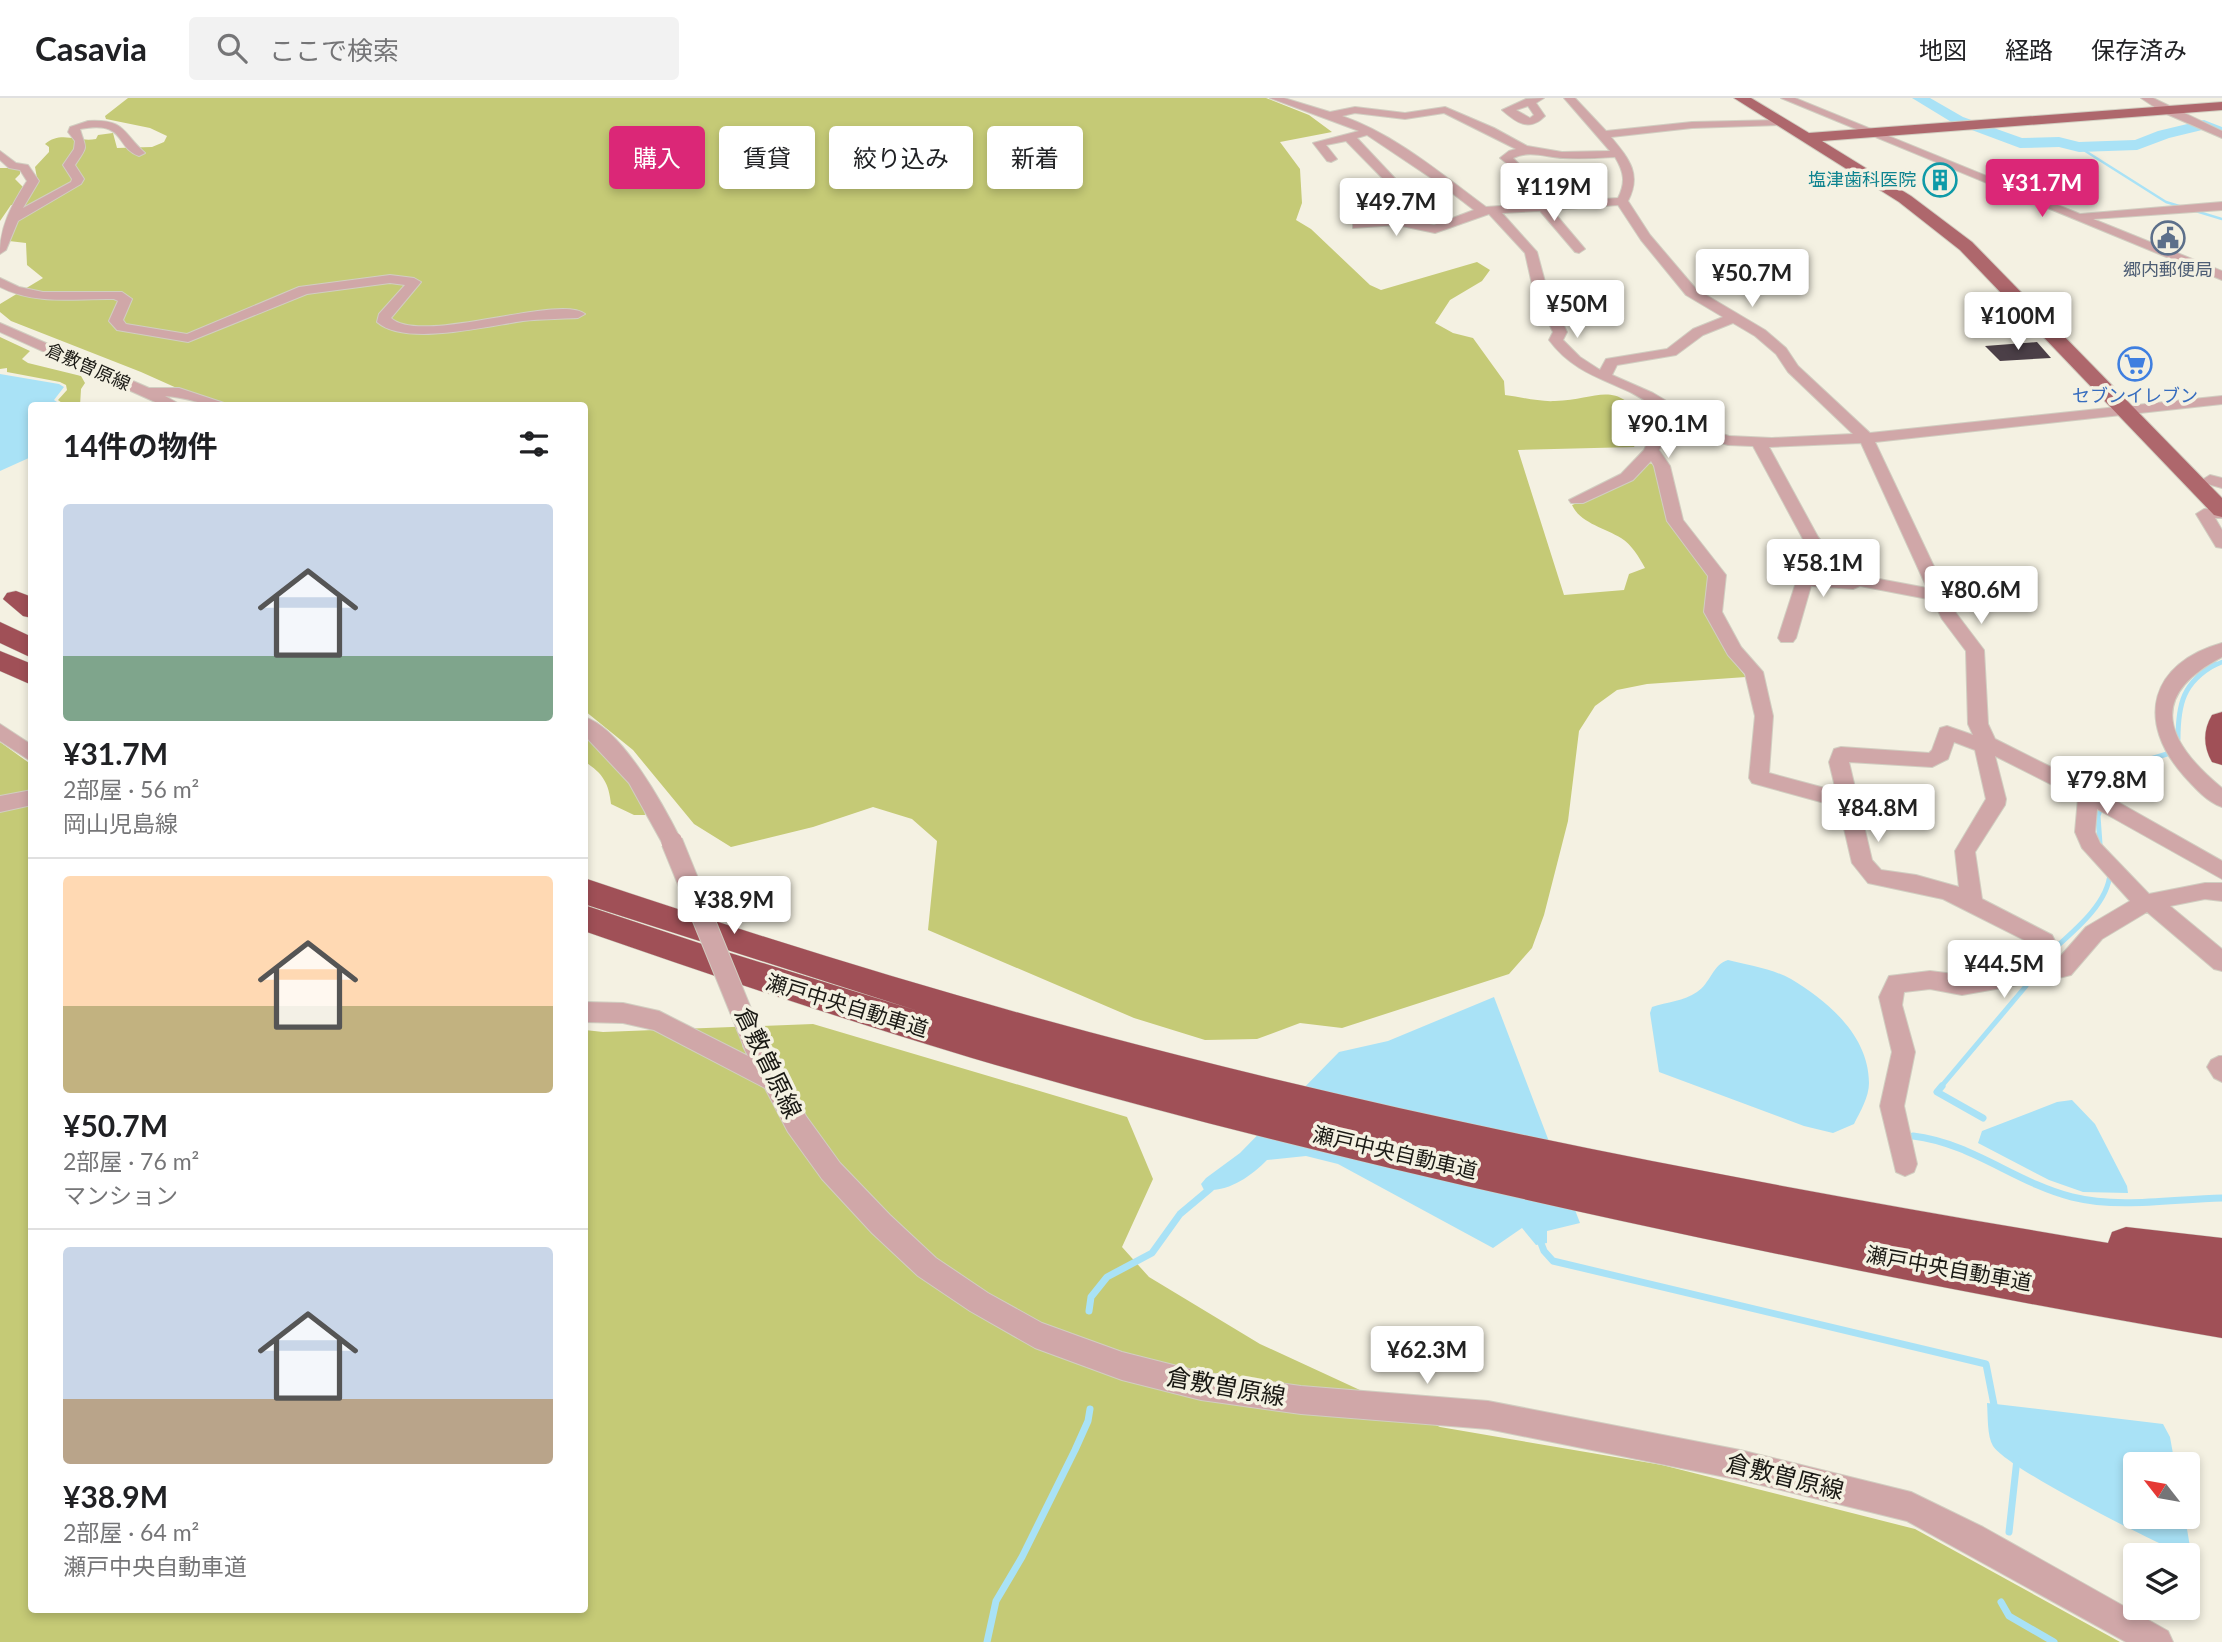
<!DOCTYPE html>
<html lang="ja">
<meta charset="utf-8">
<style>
body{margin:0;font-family:Lato,"Noto Sans JP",sans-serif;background:#f2f2f2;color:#202124;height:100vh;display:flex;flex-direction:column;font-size:26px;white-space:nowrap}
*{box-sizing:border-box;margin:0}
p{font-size:23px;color:#757577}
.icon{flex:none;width:38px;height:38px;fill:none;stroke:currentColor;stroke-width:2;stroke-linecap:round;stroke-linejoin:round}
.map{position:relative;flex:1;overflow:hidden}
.drawer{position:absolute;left:28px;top:304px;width:560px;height:1211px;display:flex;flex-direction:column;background:#fff;border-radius:7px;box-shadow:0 4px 10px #0003}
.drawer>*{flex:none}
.banner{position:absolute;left:609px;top:28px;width:665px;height:63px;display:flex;gap:14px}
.needle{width:46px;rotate:301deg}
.controls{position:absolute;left:2123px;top:1354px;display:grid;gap:14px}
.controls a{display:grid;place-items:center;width:77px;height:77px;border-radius:7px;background:#fff;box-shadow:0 4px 10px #0003;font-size:35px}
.price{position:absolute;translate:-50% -60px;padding:0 16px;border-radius:7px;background:#fff;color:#222;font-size:23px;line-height:46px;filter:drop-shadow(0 2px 4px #0008)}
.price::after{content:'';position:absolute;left:50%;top:42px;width:21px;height:16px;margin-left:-10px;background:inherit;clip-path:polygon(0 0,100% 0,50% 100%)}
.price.current{background:#db2777;color:#fff}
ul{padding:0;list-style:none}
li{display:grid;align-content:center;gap:14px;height:371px;padding:0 35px}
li+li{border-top:2px solid #e0e0e0}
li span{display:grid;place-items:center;height:217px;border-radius:7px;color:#555}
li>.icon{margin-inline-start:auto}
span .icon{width:126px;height:126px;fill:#fffc;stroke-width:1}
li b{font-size:30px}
h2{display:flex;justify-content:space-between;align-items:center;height:84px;padding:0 35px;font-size:30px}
.pill{padding:0 24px;border-radius:7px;background:#fff;box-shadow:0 4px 10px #0003;font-size:24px;line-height:63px}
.pill.current{background:#db2777;color:#fff}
header{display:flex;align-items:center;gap:42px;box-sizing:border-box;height:98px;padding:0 35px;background:#fff;border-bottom:2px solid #e0e0e0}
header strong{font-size:33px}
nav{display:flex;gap:38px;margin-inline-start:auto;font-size:24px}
.search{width:490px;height:63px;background:#f2f2f2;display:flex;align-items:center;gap:18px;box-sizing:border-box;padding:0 24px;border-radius:7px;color:#757577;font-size:26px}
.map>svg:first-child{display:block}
.forest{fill:#c5ca76}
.water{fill:#a9e2f6}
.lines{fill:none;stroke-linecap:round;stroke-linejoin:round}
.stream-far3{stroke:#a9e2f6;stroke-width:2.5}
.stream-far2{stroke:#a9e2f6;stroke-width:4.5}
.stream-far1{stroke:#a9e2f6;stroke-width:5}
.stream{stroke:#a9e2f6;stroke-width:7}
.river{fill:#a9e2f6;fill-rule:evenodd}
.building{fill:#4b3f47}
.minor-casing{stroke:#d1cec1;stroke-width:2}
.major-casing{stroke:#d1cec1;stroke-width:2}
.highway-casing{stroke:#d1cec1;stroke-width:1}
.minor{fill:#d0a7a8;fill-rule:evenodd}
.major{fill:#ae676c;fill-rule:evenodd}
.highway{fill:#a05057;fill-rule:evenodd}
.minor-bridge-casing{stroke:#d1cec1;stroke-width:23;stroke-linecap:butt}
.minor-bridge{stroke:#d0a7a8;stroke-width:21}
.labels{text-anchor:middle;stroke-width:7;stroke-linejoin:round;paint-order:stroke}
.far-culture-label{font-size:18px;fill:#0d838f;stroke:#f4f1e2;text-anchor:end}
.far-service-label{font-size:18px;fill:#4e5e75;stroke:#f4f1e2}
.far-street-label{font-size:18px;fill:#1a1914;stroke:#f4f1e2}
.far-shop-label{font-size:18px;fill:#366cbe;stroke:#f4f1e2}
.street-label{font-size:21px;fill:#1a1914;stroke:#f4f1e2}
.near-street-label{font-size:24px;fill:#1a1914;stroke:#f4f1e2}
</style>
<header>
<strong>Casavia</strong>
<div class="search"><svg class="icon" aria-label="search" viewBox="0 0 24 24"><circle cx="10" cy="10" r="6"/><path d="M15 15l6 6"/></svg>ここで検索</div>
<nav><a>地図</a><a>経路</a><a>保存済み</a></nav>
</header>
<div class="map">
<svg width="2222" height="1544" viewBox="0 0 2222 1544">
<rect width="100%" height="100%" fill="#f4f1e2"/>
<path class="forest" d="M128,0H1266L1309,17L1332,34L1280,44L1300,71L1302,105L1296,122L1311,131L1370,187L1381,192L1477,164L1490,172L1482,183L1450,202L1435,225L1453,235L1473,240L1504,283L1505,297C1521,299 1539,304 1555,303C1599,302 1615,279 1647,326L1634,349L1518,352L1564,497L1624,492L1629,476L1645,470C1639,459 1632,447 1621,440C1605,430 1580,425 1572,407L1599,397L1649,365L1656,367L1708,475L1706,511L1725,553L1746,579L1647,586L1617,592L1595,608L1579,633L1568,723L1544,817L1532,850L1509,876L1342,930L1300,925L1257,941L1205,942L1134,920L928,832L937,743L912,721L873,709L813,729L731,749L694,726L633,652L585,613L584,308H217L141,274L11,223L0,214V206L43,180L27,167L26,145L9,143L17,122L31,108L11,107L0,123V70H20V76L15,81L24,90L38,86L35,69L49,54V49L45,46C61,32 79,45 96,41L98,37L113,35L117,50L152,49L164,44L167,38L150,30L106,21L105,18Z
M0,239L30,253L22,261L28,265L81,278L85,285L81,291L80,308H66L58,302L67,292L66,287L60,284L7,274V270L0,271Z
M584,636C603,655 645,690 645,717H634L611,706C609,686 603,675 585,664Z
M0,644L32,667V1512H584L585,932L603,934L813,926L1127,1019L1153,1081L1122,1149L1149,1179L1260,1246L1440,1329L1662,1367L1915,1431L2120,1544H0Z"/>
<path class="water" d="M0,276L59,286L64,289L54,302L63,308H32L31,359L0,373Z
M1728,862C1748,867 1773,871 1791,881C1828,903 1869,938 1869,985C1869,999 1860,1014 1854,1026L1833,1035L1804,1028L1659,974L1650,915L1652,909C1667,904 1684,903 1697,894C1710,886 1713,866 1728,862Z
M1494,899L1580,1125L1547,1133V1145L1536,1147L1522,1130L1493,1150L1338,1066L1306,1058L1267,1062C1250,1079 1229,1094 1204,1092L1201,1086L1206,1080L1240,1055L1339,954L1388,943Z
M2072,1002L2095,1026L2127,1088L2128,1095L2083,1094L2049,1082L1978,1045L1982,1033L2057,1004Z
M1987,1305L2163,1326L2170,1339L2175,1367H2135V1419H2185L2190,1449L2186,1457C2153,1444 2008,1371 1993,1348C1987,1338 1988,1318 1987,1305Z"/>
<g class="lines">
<path class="stream-far3" d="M2079,49L2166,104L2222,121"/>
<path class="stream-far2" d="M2213,568L2222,564"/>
<path class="stream-far1" d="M2178,641C2178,606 2183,584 2216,566
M2100,746L2098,718L2114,672L2167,656
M2043,861C2066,839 2108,809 2110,775
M1940,990L2026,888"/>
<path class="stream" d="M1942,988L1937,994L1983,1020
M1913,1038C1972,1045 2016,1085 2072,1099C2121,1111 2173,1101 2222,1100
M1539,1140L1544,1153L1553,1163L1986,1266L1995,1312
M1089,1213L1091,1199L1107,1179L1152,1155L1180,1116L1211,1090
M2009,1434L2017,1361
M2001,1504L2009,1518L2054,1544
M987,1544L996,1503L1022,1459L1075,1352L1088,1323L1090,1311"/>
<path class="river" d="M1912,0H1930L1963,19L2022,40L2059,39L2079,44L2135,42L2158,33L2204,22L2222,29V40L2202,32L2169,40L2137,52L2079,54L2059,49L2020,50L1953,25Z"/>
</g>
<path class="building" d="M2037,244L2051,260L2000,263L1985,248Z"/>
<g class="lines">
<defs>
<path id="minor" d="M1270,0H1284L1330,14L1355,9L1405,15L1445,9L1494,30L1527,48L1562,54L1610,53L1564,0H1575L1606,33L1692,24L1785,22V26L1781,27L1692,30L1611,39C1629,61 1642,76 1628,103L1650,137L1696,191L1765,232L1786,250L1798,268L1870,335L2222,298V306L1875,344L1956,515L1984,552L1988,626L1995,641L2095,691L2222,763V781L2097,711L2095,734L2100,745L2149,796L2205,785H2222V803L2205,801L2170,808L2222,851V873L2214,871L2147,814L2102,841L2071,877L2063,879L1962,897L1930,891L1904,894L1902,907L1915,954L1904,1008L1917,1066L1914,1074L1905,1078L1896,1074L1880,1008L1892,954L1879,899L1889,878L1930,873L1962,877L2057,862L2086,829L2130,803L2082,750L2075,734L2078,700L1995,658L2006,701L2005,707L1975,754L1982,801L2052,837L2055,843L2052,849L2044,852L1943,801L1868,785L1852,765L1839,709L1752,685L1749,680L1755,618L1745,576L1728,557L1704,514L1708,478L1667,423L1654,368L1651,363L1633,382L1583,405H1571L1569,402L1621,376L1644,352L1658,323L1675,321C1660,313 1647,303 1632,295C1600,280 1571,272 1549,242L1553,234L1534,195L1525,155L1489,116L1435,135L1397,127L1353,130V124L1357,123L1397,119L1434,127L1474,112L1448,92L1404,100L1388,99V93L1394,92L1346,43L1326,47L1337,61L1331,64L1327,63L1313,45L1359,33ZM1355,15L1405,21L1444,15L1516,51L1509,53L1500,60L1520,76L1526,73L1513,60C1529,52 1546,59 1563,60C1580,61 1598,60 1615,59C1624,74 1626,84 1618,100L1486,109C1440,75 1396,37 1342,18ZM1367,37L1440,86L1405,91L1357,40ZM1618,107L1641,142L1686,197L1723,219L1693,231L1667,251L1606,261L1600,272L1580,259L1563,242L1567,234L1548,195L1537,154L1502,115L1540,113L1575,154L1579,155L1585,151L1552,112ZM1733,225L1755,238L1776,256L1788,274L1853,336L1772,340L1729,338L1693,327L1697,323L1695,320L1653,295L1612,277L1617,267L1676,257L1703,237ZM1669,330L1728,347L1753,348L1803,441L1831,478H1798L1778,540L1781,544H1793L1796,540L1811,488L1853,491L1860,488L1933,502L1942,521L1966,553L1968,626L1973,637L1947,628L1940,630L1932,652L1929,655L1841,649L1834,651L1829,664L1836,693L1769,675L1773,618L1763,574L1741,549L1722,514L1726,477L1683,422L1670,368L1659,352ZM1861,345L1927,490L1847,475L1818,439L1769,349ZM1954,644L1975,652L1986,701L1955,753L1959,789L1916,777L1881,772L1872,762L1849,664L1932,669L1948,661Z
M1544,0L1536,5L1545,18C1529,34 1517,25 1502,12L1526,1ZM1528,8L1534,17L1530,20L1516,12Z
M1781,0H1795L2080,116L2222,104V112L2093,121L2222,173V182Z
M2141,0H2153L2222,33V40L2162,14Z
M88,23C125,21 122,34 145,55L139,58C114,49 127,22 80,31C86,52 89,46 75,67L84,81L81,86L18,123L6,152L0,156C0,128 12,106 27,83L20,72L9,70L0,62V53L16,65L28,67L39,83L23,110L71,84L72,81L63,67L74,51L75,43L68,34L70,29Z
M390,177L414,180L421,184L391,220C421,248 560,195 585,216L578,220C560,221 541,221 523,223C488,228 405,249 377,224L379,216L405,187L390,185L307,196L188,244L117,232L109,223L118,203L114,201C75,200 37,208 0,189V180L19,189L43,194H122L132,201L123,222L126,226L187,236L299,189Z
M0,225L149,290H179L224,305L226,308C204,308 187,299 165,298L183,308H164L0,234Z
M2210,377L2222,380V390L2204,385L2202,382Z
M2222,410V420H2215L2222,432V450L2216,449L2196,416L2204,411Z
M2222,545V559C2147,598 2165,643 2222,690V709C2207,704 2194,689 2184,678C2135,623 2150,565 2222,545Z
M584,619C622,630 665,710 682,744L679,750L672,752L665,750L629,685L584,637Z
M0,626L32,647V664L0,643Z
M32,692V707L0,714V698Z
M584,904L623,905L659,913L748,958L743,948L747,941L755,938L763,941L806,1018L840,1065L890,1117L936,1160L988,1195L1042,1225L1122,1254L1201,1274L1301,1288L1488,1303L1740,1352L1911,1394L1983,1429L2168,1533L2173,1544H2126L1907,1423L1740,1382L1488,1331L1301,1316L1201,1302L1122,1282L1035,1250L970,1213L918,1178L872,1135L822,1081L788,1034L765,990L654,932L623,925L584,924Z
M2219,958H2222V984L2214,980L2207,969L2211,962Z"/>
<path id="major" d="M1734,0H1751L1809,35L2222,4V12L1822,43L1911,98L1972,144L2222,400V419L2214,417L1960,152L1899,104Z"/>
<path id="highway" d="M16,493L32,499V520L23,518L3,501L7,495Z
M0,524L32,539V560L0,545Z
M0,553L32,566V587L0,573Z
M2222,614V667L2212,664C2203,648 2203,632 2212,617Z
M584,780C751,836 920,889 1089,934C1424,1024 1766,1088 2108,1145L2112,1134L2126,1129L2222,1140V1240C2021,1206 1821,1166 1622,1123C1404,1075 1186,1023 972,960C842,921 713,878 584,833V807L714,850L918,913L584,806Z"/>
</defs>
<use href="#minor" class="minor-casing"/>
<use href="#major" class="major-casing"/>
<use href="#highway" class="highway-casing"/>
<use href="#minor" class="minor"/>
<use href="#major" class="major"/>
<use href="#highway" class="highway"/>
<defs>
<path id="minor-bridge" d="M672,744L755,948"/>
</defs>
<use href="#minor-bridge" class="minor-bridge-casing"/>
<use href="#minor-bridge" class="minor-bridge"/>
</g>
<defs>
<symbol id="building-ring" viewBox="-11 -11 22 22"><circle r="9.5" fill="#f4f1e2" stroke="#0f9aa8" stroke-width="1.5"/><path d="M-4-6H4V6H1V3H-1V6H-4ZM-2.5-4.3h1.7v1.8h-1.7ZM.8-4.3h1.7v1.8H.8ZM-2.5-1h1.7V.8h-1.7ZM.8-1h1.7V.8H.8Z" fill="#0f9aa8"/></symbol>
<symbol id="civic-ring" viewBox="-11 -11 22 22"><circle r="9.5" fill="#f4f1e2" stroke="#5c6f8a" stroke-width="1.5"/><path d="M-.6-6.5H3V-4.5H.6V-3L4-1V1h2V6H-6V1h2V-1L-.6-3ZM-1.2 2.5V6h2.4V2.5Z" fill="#5c6f8a"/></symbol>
<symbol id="supermarket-ring" viewBox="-11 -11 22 22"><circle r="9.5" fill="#f4f1e2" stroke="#3f7fe0" stroke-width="1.5"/><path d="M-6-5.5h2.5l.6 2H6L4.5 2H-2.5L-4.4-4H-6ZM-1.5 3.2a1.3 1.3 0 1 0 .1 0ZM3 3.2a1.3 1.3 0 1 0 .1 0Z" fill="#3f7fe0"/></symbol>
</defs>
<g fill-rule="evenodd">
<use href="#building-ring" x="1921" y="63" width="38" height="38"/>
<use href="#civic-ring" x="2149" y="121" width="38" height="38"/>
<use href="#supermarket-ring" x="2116" y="247" width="38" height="38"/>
</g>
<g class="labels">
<g class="far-culture-label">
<text x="1916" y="88">塩津歯科医院</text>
</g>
<g class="far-service-label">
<text x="2168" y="178">郷内郵便局</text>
</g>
<g class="far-street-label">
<text transform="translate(88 269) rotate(24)" y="6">倉敷曽原線</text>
</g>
<g class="far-shop-label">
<text x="2135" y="304">セブンイレブン</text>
</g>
<g class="street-label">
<text transform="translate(847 908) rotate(17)" y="7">瀬戸中央自動車道</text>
<text transform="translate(1395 1055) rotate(13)" y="7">瀬戸中央自動車道</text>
<text transform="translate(1949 1171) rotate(10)" y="7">瀬戸中央自動車道</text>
</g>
<g class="near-street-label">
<text transform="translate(768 965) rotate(64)" y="8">倉敷曽原線</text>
<text transform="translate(1226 1289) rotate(10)" y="8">倉敷曽原線</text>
<text transform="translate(1785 1379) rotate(14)" y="8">倉敷曽原線</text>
</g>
</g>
</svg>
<div class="controls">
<a><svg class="needle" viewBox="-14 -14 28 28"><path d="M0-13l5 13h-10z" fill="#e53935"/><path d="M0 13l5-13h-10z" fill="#757577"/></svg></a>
<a><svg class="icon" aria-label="layers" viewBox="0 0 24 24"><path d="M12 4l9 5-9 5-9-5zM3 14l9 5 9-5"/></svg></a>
</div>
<b class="price current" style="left:2042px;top:121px">¥31.7M</b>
<b class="price" style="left:1554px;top:125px">¥119M</b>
<b class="price" style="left:1396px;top:140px">¥49.7M</b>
<b class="price" style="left:1752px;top:211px">¥50.7M</b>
<b class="price" style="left:1577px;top:242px">¥50M</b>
<b class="price" style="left:2018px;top:254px">¥100M</b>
<b class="price" style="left:1668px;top:362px">¥90.1M</b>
<b class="price" style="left:1823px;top:501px">¥58.1M</b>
<b class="price" style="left:1981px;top:528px">¥80.6M</b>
<b class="price" style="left:2107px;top:718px">¥79.8M</b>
<b class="price" style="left:1878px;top:746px">¥84.8M</b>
<b class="price" style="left:734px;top:838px">¥38.9M</b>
<b class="price" style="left:2004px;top:902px">¥44.5M</b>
<b class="price" style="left:1427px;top:1288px">¥62.3M</b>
<div class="banner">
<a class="pill current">購入</a>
<a class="pill">賃貸</a>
<a class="pill">絞り込み</a>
<a class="pill">新着</a>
</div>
<section class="drawer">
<h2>14件の物件<svg class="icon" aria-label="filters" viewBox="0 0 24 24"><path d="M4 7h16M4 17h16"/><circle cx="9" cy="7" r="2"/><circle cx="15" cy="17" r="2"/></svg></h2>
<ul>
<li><span style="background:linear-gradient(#c9d6e8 70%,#7fa58c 0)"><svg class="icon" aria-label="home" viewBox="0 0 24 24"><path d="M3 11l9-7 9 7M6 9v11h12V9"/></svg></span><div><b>¥31.7M</b><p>2部屋 · 56 m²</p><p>岡山児島線</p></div></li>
<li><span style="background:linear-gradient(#ffd9b3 60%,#c2b280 0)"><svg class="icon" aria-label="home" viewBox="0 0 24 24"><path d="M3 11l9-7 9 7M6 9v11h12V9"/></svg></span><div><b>¥50.7M</b><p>2部屋 · 76 m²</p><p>マンション</p></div></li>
<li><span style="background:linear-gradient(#c9d6e8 70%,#b9a48a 0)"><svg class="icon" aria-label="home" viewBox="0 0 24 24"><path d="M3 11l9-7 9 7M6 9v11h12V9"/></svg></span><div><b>¥38.9M</b><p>2部屋 · 64 m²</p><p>瀬戸中央自動車道</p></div></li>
</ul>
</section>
</div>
